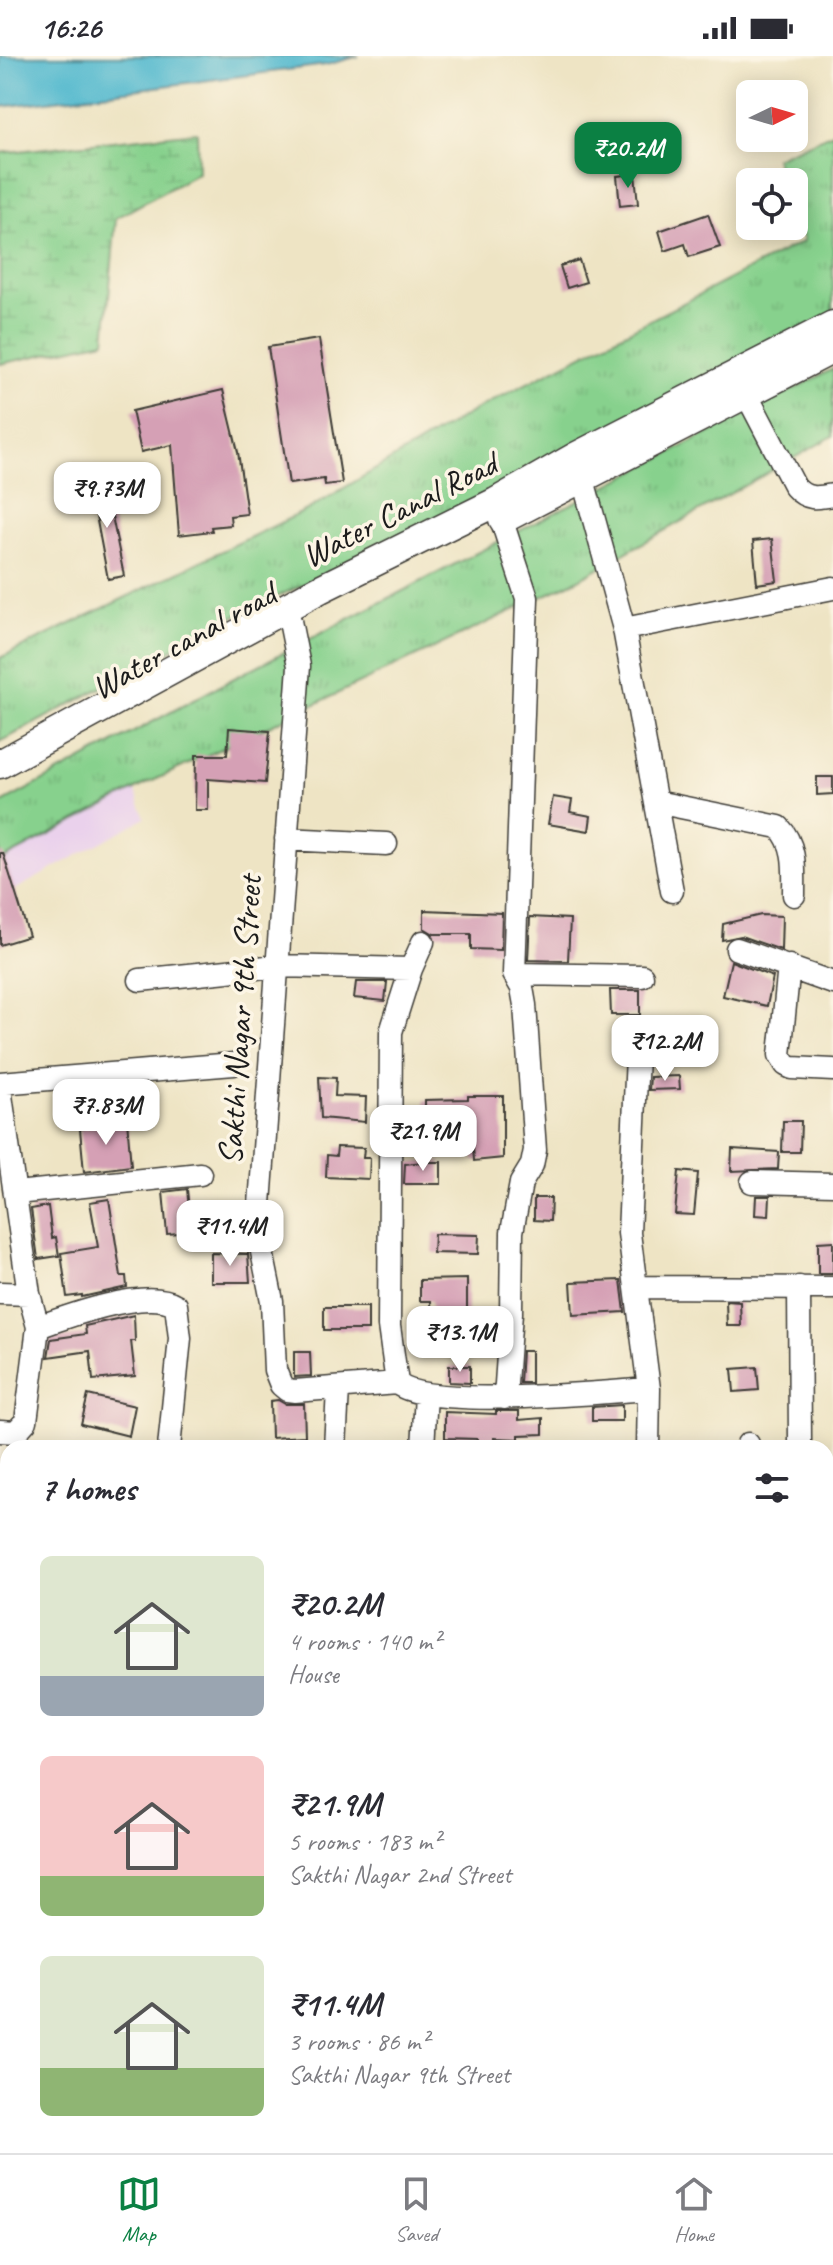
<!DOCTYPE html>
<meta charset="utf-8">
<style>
body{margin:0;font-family:Caveat,sans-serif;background:#f7f7f7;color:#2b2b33;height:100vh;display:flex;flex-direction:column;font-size:30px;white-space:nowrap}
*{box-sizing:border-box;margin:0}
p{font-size:26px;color:#7c7c81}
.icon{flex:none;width:44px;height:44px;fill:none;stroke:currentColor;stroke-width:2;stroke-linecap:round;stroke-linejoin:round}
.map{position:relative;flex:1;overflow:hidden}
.sheet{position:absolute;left:0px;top:1384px;width:834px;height:714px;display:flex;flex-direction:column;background:#fff;border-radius:24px 24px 0 0;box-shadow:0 4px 20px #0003}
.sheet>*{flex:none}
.needle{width:52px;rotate:85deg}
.fabs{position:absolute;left:736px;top:24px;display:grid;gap:16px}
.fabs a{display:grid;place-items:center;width:72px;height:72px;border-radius:12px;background:#fff;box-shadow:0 4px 20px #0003;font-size:40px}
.price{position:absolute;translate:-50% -68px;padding:0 18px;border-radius:16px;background:#fff;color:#222;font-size:26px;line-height:52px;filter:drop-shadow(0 2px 4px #0008)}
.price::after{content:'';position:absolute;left:50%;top:48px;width:24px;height:18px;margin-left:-12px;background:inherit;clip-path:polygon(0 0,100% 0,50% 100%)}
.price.current{background:#0b8043;color:#fff}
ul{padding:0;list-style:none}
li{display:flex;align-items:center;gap:24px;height:200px;padding:0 40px}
li span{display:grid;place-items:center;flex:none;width:224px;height:160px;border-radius:12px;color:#555}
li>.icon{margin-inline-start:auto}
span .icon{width:96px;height:96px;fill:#fffc;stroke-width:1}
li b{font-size:34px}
h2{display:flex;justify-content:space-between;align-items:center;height:96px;padding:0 40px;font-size:34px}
.status{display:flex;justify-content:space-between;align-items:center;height:56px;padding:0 40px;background:#fff;direction:ltr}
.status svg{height:22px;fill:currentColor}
.tabs{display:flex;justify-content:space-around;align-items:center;height:112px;border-top:2px solid #e1e1e2;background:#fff;font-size:22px;color:#7c7c81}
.tabs a{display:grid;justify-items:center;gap:4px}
.tabs .current{color:#0b8043}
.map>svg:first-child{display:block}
.built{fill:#ead1ec}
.grass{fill:url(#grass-tufts);stroke:#527654;stroke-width:2}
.wetland{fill:url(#wetland-marsh);stroke:#527654;stroke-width:2}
.water{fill:#50b8ce;stroke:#366a75;stroke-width:2}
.building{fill:#d5a0b5}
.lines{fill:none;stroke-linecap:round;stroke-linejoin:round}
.minor-casing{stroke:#3c3a35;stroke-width:25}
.major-casing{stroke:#3c3a35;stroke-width:31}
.minor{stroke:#fff;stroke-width:22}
.major{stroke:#fff;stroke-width:28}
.labels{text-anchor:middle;stroke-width:7;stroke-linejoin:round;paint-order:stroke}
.street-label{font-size:34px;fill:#1c1c1c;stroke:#fcf5e5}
</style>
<div class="status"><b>16:26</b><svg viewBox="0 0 49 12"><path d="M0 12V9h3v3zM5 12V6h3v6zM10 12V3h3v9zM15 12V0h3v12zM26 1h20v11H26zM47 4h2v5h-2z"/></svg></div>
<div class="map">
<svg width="833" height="2097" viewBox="0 0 833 2097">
<defs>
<pattern id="grass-tufts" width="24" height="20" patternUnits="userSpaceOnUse" patternTransform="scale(2)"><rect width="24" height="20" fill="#87d18d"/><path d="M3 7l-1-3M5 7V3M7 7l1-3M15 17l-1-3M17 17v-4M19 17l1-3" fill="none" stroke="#74b379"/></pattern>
<pattern id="wetland-marsh" width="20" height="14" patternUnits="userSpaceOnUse" patternTransform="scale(2)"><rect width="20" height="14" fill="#87d18d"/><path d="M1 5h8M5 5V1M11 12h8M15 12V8" fill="none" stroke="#74b379"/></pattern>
</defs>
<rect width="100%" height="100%" fill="#fcf5e5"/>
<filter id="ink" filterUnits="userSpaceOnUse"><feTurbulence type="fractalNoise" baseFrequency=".0125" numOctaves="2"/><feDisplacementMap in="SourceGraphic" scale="16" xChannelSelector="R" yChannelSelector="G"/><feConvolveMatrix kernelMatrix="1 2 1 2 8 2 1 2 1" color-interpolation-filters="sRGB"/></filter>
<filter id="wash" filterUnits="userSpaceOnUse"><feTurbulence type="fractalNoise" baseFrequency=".006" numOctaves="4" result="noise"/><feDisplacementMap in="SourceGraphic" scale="32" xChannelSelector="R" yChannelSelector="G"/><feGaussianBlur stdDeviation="1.8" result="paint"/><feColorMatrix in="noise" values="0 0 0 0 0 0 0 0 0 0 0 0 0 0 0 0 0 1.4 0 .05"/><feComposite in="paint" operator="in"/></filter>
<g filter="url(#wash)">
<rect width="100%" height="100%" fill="#eee4c4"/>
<path class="built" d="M119,691L145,762L0,842V758Z"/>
<path class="grass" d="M833,77V257L491,436L331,516L235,560L0,686V602L307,454L475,354L804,185L794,156V126H783L775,102Z
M833,313V380L575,525L140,731L0,805V748L238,620Z"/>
<path class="wetland" d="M197,76L198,117L116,162L105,285L0,308V97Z"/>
<path class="water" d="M0,0H359L326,9L0,51Z"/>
<g id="blocks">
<path class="building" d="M635,118L638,148L620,150L617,120Z
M708,158L720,191L689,201L685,188L665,195L659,175Z
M579,204L586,226L567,232L560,210Z
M319,283L342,427L325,429L324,423L289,428L268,291Z
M223,334L238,396L247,458L230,460L231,469L211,471L212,475L179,479L172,389L141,396L132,355Z
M105,425L124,520L108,523L90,428Z
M772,483L777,525L757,528L753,485Z
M229,672L270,675L265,727L208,723V754H195L196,699H227Z
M817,721H833V738L817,739Z
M553,741L572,744L570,756L591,760L589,775L548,768Z
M0,797H3L29,880L0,889Z
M424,854L502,857L501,894L471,893V878H434L424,872Z
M761,859L782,860L781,894L741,880L722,884L723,868Z
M530,861L570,863L568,905L528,904Z
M731,905L773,921L767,950L723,940Z
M356,926H387L385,945L354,942Z
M610,934H640V959H611Z
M679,1020L680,1033L649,1034L650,1021Z
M319,1021L336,1022L335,1040L366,1041L365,1066L321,1062Z
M468,1040H503V1102L474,1105L473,1090H466L465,1068L425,1071V1044L468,1043Z
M127,1064L131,1110L84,1116L80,1073Z
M783,1065H801L800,1096H782Z
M337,1091L364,1092L363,1102H370L369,1123L326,1121L327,1099L336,1100Z
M732,1093L779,1096L778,1113L731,1115Z
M424,1106H441V1128H404L405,1108Z
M679,1115L698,1117L694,1159L675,1158Z
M187,1133L191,1176L167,1178L163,1136Z
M756,1140H770L769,1160L755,1159Z
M534,1142H551L550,1165L534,1164Z
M109,1143L121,1220H126L127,1231L82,1241V1239L67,1241L61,1197L98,1191L90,1146Z
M48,1150L52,1182L56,1181L59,1200L38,1203L31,1153Z
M434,1178L479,1179L478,1198L433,1197Z
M833,1185V1218H818V1186Z
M211,1197L248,1198L250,1226H211Z
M467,1223V1261H470V1277H432L431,1245H420V1224Z
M621,1224L625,1256L573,1259L571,1226Z
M726,1245L740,1246L741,1270H727Z
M324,1251H368V1274H324Z
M134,1259L135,1285H131L135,1320L93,1324L90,1295L48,1301L51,1283L86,1278L85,1270Z
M522,1295H531V1327H520Z
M294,1296H310L311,1320L294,1321Z
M449,1310H470V1327L449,1326Z
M757,1311L759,1334L734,1336L732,1313Z
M88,1339L135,1350L129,1380L81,1368Z
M278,1344L285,1348H304L305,1380L271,1382L270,1345Z
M622,1349V1365H592V1351Z
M496,1355H519V1364L543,1362V1378L519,1379V1383L494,1382V1392H476L477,1383L445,1382V1356L496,1358Z"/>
</g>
</g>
<g filter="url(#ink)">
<use href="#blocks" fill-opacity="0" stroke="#3c3a35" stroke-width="2"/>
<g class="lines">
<defs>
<path id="minor" d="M740,326L795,431C806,444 817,442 833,439
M579,409L624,573L672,835
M496,447L527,542L514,918L522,932L525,949L535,1094L532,1109L521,1127L512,1176L511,1257L505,1342
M290,565L299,610L258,1176L272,1245L275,1314L281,1329L287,1334L295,1335L397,1327C425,1354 604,1336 649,1333
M624,573L833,532
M656,746L779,771C797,790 794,814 794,839
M286,783L386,788
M737,893L833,927
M789,910L780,999L786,1009L792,1012L833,1014
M514,918L642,920
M140,924L276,910L411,913
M638,978L629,1177L649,1333L648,1392
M0,1027L234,1008
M0,1032L29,1238L38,1271L26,1365L16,1376L0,1375
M752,1126L833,1128
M16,1137L200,1118
M638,1231L833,1232
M799,1231L800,1387
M0,1237L29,1238
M38,1271C68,1260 147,1231 176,1249L180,1282L169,1392
M397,1327L389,1270L391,976L411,913L423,886
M335,1392L338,1333
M423,1392L426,1338
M748,1392V1388
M0,1506L8,1504
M826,1516H833
M0,1622L8,1621
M826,1881H833
M0,1992L8,1993
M633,2090L648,2097
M708,2090V2097
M297,2097L341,2093"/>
<path id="major" d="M503,463L833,293
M0,708L320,533L496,446L577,400L833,269"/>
</defs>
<use href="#minor" class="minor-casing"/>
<use href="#major" class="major-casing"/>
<use href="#minor" class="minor"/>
<use href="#major" class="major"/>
</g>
</g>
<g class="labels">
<g class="street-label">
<text transform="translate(399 453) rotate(-27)" y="12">Water Canal Road</text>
<text transform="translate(183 584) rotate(-29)" y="12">Water canal road</text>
<text transform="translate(239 964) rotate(-86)" y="12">Sakthi Nagar 9th Street</text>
</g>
</g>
</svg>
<div class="fabs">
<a><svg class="needle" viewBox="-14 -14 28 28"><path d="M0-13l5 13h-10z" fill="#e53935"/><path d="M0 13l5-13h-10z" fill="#7c7c81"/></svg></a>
<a><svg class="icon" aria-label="locate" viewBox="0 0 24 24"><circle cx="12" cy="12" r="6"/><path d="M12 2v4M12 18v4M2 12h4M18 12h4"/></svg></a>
</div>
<b class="price current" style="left:628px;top:134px">₹20.2M</b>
<b class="price" style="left:107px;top:474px">₹9.73M</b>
<b class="price" style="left:665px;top:1027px">₹12.2M</b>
<b class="price" style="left:106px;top:1091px">₹7.83M</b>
<b class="price" style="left:423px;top:1117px">₹21.9M</b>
<b class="price" style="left:230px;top:1212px">₹11.4M</b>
<b class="price" style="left:460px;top:1318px">₹13.1M</b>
<section class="sheet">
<h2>7 homes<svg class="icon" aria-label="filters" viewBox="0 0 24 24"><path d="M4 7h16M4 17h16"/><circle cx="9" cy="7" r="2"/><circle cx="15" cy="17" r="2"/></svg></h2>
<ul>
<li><span style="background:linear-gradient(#dfe7d0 75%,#9aa5b1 0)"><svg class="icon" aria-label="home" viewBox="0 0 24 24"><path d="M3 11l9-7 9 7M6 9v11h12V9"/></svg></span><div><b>₹20.2M</b><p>4 rooms · 140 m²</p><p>House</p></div></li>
<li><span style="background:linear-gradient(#f6c9c9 75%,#8fb573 0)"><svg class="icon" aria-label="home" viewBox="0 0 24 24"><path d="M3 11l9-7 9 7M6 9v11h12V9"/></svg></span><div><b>₹21.9M</b><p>5 rooms · 183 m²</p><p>Sakthi Nagar 2nd Street</p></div></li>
<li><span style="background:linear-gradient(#dfe7d0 70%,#8fb573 0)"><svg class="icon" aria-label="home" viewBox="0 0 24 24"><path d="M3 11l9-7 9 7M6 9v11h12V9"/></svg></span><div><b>₹11.4M</b><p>3 rooms · 86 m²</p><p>Sakthi Nagar 9th Street</p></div></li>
</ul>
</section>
</div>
<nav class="tabs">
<a class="current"><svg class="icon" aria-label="map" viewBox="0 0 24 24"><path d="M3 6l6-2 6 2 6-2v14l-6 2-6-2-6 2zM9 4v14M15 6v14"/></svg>Map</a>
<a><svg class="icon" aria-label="saved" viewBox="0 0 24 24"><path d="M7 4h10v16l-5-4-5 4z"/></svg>Saved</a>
<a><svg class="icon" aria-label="home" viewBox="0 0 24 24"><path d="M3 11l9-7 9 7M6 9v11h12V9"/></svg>Home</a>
</nav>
